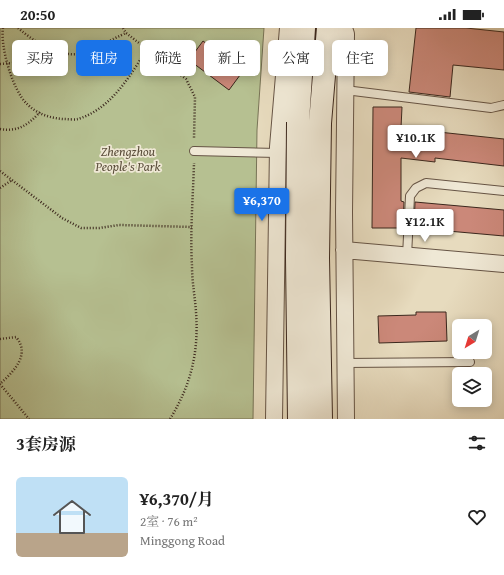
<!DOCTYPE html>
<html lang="zh">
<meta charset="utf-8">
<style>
body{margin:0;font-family:"Gentium Book Plus","Noto Serif SC",serif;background:#f2f2f2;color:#222;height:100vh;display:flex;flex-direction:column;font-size:15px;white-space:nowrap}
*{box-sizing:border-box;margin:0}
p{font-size:13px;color:#767676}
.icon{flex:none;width:22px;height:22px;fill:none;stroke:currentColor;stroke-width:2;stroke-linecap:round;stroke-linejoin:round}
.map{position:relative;height:391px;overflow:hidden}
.side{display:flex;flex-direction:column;background:#fff;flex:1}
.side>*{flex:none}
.guide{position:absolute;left:12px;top:12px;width:480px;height:36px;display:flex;gap:8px}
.needle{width:26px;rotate:218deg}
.buttons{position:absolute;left:452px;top:291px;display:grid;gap:8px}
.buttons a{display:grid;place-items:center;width:40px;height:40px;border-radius:6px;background:#fff;box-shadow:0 2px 10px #0003;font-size:20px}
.price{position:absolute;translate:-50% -34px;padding:0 9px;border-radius:4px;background:#fff;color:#222;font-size:13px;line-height:26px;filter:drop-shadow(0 1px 2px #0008)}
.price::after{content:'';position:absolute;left:50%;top:24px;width:12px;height:9px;margin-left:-6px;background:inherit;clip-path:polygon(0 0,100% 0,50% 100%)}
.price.current{background:#1a73e8;color:#fff}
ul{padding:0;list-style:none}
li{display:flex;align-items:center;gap:12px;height:100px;padding:0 16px}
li+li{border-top:1px solid #e0e0e0}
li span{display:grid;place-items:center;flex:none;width:112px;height:80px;border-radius:6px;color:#555}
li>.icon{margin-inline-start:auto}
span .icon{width:48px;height:48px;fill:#fffc;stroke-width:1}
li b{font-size:17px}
h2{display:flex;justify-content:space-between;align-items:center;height:48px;padding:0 16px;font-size:17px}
.chip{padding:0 14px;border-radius:6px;background:#fff;box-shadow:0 2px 10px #0003;font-size:14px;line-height:36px}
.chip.current{background:#1a73e8;color:#fff}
.status{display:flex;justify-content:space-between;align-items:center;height:28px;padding:0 20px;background:#fff;direction:ltr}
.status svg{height:11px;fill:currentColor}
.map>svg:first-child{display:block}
.green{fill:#b6c091;stroke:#787457}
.building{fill:#cb8879;stroke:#3b271d}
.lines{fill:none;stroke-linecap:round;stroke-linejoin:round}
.lane-casing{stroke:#665445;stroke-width:10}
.street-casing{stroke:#665445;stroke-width:18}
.secondary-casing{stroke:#3b271d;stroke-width:24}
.path{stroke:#3b271d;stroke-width:2.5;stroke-dasharray:1 2;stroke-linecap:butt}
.lane{stroke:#efe8d5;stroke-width:8}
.street{stroke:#efe8d5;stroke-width:16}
.secondary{stroke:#efe8d5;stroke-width:22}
.secondary-bridge-casing{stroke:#3b271d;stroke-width:24;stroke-linecap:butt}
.secondary-bridge{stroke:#efe8d5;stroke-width:22}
.labels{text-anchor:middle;stroke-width:3.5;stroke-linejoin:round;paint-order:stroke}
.park-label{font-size:13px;font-style:italic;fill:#5a4d3a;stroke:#efe8d5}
</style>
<div class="status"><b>20:50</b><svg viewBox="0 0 49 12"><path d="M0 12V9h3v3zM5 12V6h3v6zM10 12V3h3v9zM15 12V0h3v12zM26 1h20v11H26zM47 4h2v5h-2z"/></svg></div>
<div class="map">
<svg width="504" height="391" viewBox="0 0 504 391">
<rect width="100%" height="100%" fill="#e7dbbe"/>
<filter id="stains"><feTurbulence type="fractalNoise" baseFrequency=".005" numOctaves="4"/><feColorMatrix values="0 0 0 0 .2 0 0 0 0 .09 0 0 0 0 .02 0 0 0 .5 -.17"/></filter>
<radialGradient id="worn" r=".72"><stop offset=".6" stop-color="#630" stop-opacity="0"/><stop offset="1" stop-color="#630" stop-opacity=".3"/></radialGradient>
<path class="green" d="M0,0H264L257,102L253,391H0Z"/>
<path class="building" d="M416,0H466L504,4V42L453,37L450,69L409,64Z
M203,13L243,43L229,62L189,32Z
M373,79H402L401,100L504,111V138L435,130V134L401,130V173L404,174L403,200H372Z
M415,174L504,182V208L414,200Z
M416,284H446L447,313L379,315L378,288L416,287Z"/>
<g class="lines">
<defs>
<path id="lane" d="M345,62L491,80L504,77
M194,123L278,125
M407,228L410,168L416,160L426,155L504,163
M345,335L470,334"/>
<path id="street" d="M344,0L346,6L344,184L346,391
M344,222L504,236
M274,391L278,119L288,0"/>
<path id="secondary" d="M298,94L304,0
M320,95L328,0"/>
</defs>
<use href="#lane" class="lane-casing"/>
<use href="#street" class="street-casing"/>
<use href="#secondary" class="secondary-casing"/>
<path class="path" d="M3,0C0,19 13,63 27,76C37,86 50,90 63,91C68,91 74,92 78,91C111,81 130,48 147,21
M18,0C34,13 54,28 77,26C88,25 114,10 126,5
M123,0L126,5L186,51L195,69L194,110
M0,36L25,34L57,25
M0,101C18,104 28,97 40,84
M0,143L62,190L81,200H99L119,197L192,199
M0,160L12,152
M0,311L16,309C31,327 13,344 0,356
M0,356L29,391
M170,391C191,357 199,324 196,284C195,269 192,254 192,238C190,204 193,169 194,135"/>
<use href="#lane" class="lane"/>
<use href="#street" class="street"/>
<use href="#secondary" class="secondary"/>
<defs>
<path id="secondary-bridge" d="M298,94L297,230L299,391
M320,95L318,230L321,391"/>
</defs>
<use href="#secondary-bridge" class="secondary-bridge-casing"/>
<use href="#secondary-bridge" class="secondary-bridge"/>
</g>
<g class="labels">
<g class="park-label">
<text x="128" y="128">Zhengzhou<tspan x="128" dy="15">People's Park</tspan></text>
</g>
</g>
<rect width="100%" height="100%" filter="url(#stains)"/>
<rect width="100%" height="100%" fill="url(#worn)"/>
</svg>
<div class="buttons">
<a><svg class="needle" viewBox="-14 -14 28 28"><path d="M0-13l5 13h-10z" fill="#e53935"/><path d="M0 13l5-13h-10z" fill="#767676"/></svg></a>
<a><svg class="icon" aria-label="layers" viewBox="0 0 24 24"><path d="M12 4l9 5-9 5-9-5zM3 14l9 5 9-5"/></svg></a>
</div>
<b class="price" style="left:416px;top:131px">¥10.1K</b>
<b class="price current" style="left:262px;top:194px">¥6,370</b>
<b class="price" style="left:425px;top:215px">¥12.1K</b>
<div class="guide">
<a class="chip">买房</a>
<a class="chip current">租房</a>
<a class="chip">筛选</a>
<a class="chip">新上</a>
<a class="chip">公寓</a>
<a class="chip">住宅</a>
</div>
</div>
<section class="side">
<h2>3套房源<svg class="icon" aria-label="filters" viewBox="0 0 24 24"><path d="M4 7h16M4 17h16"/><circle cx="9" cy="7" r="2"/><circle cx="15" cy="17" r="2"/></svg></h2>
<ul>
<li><span style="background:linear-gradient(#bfe0f5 70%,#b9a48a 0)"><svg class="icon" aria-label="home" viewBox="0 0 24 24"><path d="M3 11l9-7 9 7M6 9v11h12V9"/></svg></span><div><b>¥6,370/月</b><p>2室 · 76 m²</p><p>Minggong Road</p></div><svg class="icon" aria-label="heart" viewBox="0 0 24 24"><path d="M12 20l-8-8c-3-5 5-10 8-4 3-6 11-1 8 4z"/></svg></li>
</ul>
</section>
